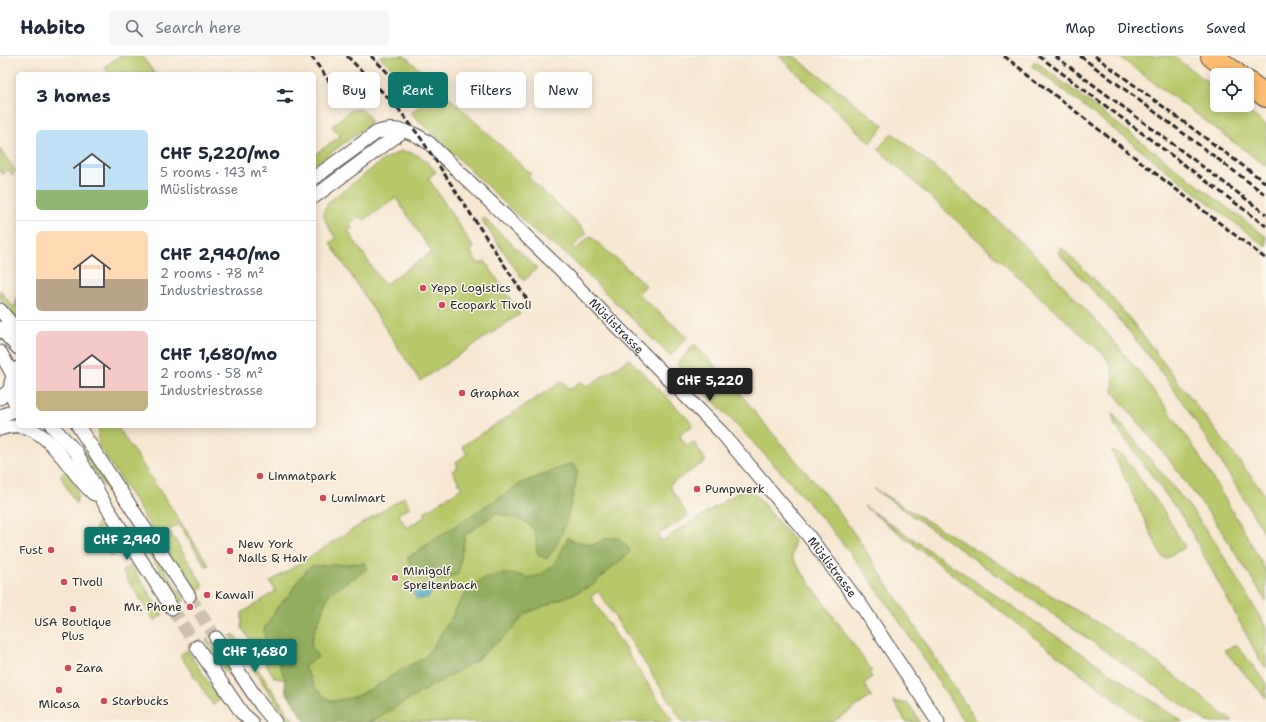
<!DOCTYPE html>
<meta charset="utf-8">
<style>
body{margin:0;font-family:"Shantell Sans",sans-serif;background:#f6f6f7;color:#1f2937;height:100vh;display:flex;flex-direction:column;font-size:15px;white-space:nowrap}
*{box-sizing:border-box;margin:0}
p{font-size:13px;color:#747a83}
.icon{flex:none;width:22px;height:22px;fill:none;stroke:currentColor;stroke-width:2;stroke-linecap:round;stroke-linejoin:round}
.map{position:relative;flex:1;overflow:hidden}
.details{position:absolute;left:16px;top:16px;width:300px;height:356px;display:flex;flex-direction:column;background:#fff;border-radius:6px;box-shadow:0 2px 10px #0003}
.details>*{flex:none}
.banner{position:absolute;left:328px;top:16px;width:380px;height:36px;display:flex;gap:8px}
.buttons{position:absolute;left:1210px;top:12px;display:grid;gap:8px}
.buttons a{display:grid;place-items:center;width:44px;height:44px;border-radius:6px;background:#fff;box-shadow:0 2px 10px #0003;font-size:20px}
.price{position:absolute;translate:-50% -34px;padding:0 9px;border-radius:4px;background:#0f766e;color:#fff;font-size:13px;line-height:26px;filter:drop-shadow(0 1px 2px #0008)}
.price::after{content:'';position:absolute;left:50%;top:24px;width:12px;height:9px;margin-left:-6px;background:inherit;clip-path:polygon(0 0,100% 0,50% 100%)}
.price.current{background:#222;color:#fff}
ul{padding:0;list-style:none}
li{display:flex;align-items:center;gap:12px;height:100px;padding:0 20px}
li+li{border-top:1px solid #e0e1e3}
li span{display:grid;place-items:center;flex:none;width:112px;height:80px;border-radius:6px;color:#555}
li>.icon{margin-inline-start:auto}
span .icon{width:48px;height:48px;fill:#fffc;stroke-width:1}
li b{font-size:17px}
h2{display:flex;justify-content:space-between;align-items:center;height:48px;padding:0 20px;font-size:17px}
.chip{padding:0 14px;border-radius:6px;background:#fff;box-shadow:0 2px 10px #0003;font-size:14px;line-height:36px}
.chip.current{background:#0f766e;color:#fff}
header{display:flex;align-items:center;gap:24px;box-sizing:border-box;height:56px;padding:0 20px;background:#fff;border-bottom:1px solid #e0e1e3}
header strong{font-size:19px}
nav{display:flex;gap:22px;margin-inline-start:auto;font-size:14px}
.search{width:280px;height:36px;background:#f6f6f7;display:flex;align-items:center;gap:10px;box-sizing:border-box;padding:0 14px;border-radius:6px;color:#747a83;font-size:15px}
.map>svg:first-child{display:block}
.green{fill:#b7c76a;stroke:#71794a;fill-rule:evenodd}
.forest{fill:#91ac5e;stroke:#5e6c44}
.water{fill:#41a9c1;stroke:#366a76}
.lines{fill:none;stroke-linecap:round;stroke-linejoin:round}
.minor-tunnel{stroke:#cec1b0;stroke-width:13;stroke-dasharray:13 6;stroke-linecap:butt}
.minor-casing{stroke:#4a4744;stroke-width:15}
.motorway-casing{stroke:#4a4744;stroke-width:24}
.minor{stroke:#fff;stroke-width:13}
.motorway{stroke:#fdbc70;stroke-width:22}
.rail{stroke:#2b2b2b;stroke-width:3;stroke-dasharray:6 3;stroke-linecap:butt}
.poi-dot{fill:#d1495b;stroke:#fbf7ec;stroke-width:1.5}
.labels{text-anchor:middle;stroke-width:3;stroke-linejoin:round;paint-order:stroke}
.poi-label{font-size:12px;fill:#2b2b2b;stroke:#fbf7ec;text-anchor:start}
.street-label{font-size:12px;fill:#2b2b2b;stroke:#fbf7ec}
</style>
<header>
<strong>Habito</strong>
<div class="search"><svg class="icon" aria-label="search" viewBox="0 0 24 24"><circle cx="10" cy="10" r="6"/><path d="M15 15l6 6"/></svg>Search here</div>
<nav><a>Map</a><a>Directions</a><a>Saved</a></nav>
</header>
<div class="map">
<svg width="1266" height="666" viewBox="0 0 1266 666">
<rect width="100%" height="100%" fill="#fbf7ec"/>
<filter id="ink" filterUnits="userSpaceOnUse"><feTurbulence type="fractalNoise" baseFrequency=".025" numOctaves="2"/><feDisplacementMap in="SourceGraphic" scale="8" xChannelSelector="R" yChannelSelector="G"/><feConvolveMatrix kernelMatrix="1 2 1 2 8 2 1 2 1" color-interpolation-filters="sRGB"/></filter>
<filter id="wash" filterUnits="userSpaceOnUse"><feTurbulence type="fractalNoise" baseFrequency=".012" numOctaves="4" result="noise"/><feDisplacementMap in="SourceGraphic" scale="16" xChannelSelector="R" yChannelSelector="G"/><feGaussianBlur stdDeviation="0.9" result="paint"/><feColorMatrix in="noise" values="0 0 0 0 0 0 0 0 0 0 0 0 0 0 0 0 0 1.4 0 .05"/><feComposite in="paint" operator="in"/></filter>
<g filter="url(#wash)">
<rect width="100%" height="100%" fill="#f7e7d1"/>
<path class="green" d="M120,0H142L155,18H110L104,11Z
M379,0H405L531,118L528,121L587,177L573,191L575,194L590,180L646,229L638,238L687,281L670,300L567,199L535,176L411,57L425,45Z
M779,0H794L884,70L870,87Z
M1118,0H1173L1217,33V49H1239L1266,69V110Z
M1035,5L1266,181V191L1032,10Z
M359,53L366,57L370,63V68L314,109V99L340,80L332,70L351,54Z
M892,77L989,156L1039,203L1105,275L1140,317L1169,355L1195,393L1246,478L1266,515V545L1217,468L1167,401L1113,336C1115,322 1113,314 1106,301L878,93Z
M0,93L16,115L12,119L9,114L3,118L0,115Z
M401,95C418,96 426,104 436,116L428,122L474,192L470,195L479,208L485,205L520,258L420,325L330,187L336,182C328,171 317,156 330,145L382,105ZM396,142L432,196L384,229L348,175L352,172L349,168L361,160L364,164Z
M484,162L537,212L524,225L485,169L482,163Z
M1061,191L1104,233L1130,263L1266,440V480C1236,430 1206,379 1172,331C1138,283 1098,239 1058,197Z
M0,234L14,252L18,238V264L0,242Z
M695,288L741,338L756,358L834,449L858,483L977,666H964C921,598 878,529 826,467C779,412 728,360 677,308Z
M629,303L693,368L692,370L679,379L687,390L694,386L706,405L669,429L688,460L658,479L662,485L745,432H750L794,485L792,502L872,615L869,617L872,621L864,628L872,640L833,666H683L598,535L591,541L673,666H306L286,635L285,624L275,622L242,572V557L276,535L270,526L404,441L410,451L398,458L407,472L426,460L424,456L462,432L452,415L458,411L456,406L467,398L462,390L563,325L569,334L582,325L586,331Z
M1112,357L1188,449L1215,486L1266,571V612L1261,606L1186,466L1115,369Z
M99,370H117L209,509L206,511L179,468L169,474L204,530L193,537L98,388Z
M1112,395L1124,401L1163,454L1185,491L1166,502L1162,501Z
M87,396L185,544L181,546L83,398Z
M66,414C74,425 80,433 76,448L60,419Z
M874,433L1116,578L1165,612L1233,666H1207Z
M864,450L1183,666H1144Z
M99,464L103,466L120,494L111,501L95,475Z
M131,509L163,559L154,565L122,515Z
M234,578L287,656L296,666H291L284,658L230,580Z
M208,582L239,631L224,614L206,584Z
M1237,589L1266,627V642L1224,594Z
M187,594L220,644L213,649L180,599Z
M893,645L909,648L920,666H906Z"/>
<path class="forest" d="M572,407L578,415C572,444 566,479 547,503L538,499C535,492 537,487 536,480C534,464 508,461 496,457L465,479L458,518L441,524L416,518L407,502L521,427Z
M568,481L571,484L593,489L604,483L619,482L631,495L590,531L527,557L504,581L475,605L370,666H306L286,635L285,623L278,604L265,582L264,573L279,549L289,539L298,524L311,510L365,507L367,510L366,513L359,519L330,536L313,579L311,589L318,601L304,611L316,633L330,645C360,644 380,627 404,612C410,608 417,606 423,602C430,597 436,585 441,578C452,563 461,538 475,528C488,518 503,517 518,519C523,520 528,522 533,521C551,518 562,496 568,481Z"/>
<path class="water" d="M413,530L428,533L431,536L428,542L417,543L412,536L407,532Z"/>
</g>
<g filter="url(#ink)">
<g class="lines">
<path class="minor-tunnel" d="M189,540L216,582
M172,552L197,591"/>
<defs>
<g id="minor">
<path id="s1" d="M314,122L376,77C394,69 414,76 429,87L557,210L722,377L807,478L863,552L938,666"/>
<path d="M314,141L403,75"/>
<path d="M0,254L18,275"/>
<path d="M0,272L18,292"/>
<path d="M0,296L13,319"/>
<path d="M18,312C8,326 8,337 18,351"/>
<path d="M0,342L10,334"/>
<path d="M0,361L18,352"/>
<path d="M52,370L76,396L103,445L172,552"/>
<path d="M78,370L189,540"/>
<path d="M0,373C44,355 68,417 94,438"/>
<path d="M216,582L261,649L275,666"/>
<path d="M197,591L242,657L252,666"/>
</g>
<path id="motorway" d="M1212,0L1237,19
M1247,26L1266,40"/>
</defs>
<use href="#minor" class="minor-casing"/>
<use href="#motorway" class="motorway-casing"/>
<use href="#minor" class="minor"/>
<use href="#motorway" class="motorway"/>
<path class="rail" d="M311,0L335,33
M347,0L397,51L420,81L530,248
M371,0L419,48
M1004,0L1266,203
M1039,0L1266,170
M1055,0L1266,158
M1080,0L1266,139
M1095,0L1266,127"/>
</g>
</g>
<g class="poi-dot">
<circle cx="423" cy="232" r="4"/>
<circle cx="442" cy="249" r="4"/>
<circle cx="462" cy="337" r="4"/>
<circle cx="260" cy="420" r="4"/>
<circle cx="697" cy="433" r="4"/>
<circle cx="323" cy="442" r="4"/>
<circle cx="51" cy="494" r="4"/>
<circle cx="230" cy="495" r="4"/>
<circle cx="395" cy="522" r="4"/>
<circle cx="64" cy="526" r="4"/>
<circle cx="207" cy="539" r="4"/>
<circle cx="190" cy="551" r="4"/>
<circle cx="73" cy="553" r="4"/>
<circle cx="68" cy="612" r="4"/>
<circle cx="59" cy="634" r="4"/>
<circle cx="104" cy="645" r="4"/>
</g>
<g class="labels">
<g class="poi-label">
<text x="431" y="236">Yepp Logistics</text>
<text x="450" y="253">Ecopark Tivoli</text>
<text x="470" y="341">Graphax</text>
<text x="268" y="424">Limmatpark</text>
<text x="705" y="437">Pumpwerk</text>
<text x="331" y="446">Lumimart</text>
<text x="238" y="492">New York<tspan x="238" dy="14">Nails &amp; Hair</tspan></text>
<text x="43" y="498" text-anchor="end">Fust</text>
<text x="403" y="519">Minigolf<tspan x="403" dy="14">Spreitenbach</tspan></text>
<text x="72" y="530">Tivoli</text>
<text x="215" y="543">Kawaii</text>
<text x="182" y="555" text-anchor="end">Mr. Phone</text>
<text x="73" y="570" text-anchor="middle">USA Boutique<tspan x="73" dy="14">Plus</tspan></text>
<text x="76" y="616">Zara</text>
<text x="112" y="649">Starbucks</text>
<text x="59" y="652" text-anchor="middle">Micasa</text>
</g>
<g class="street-label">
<text dy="4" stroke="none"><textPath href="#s1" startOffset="395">Müslistrasse</textPath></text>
<text dy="4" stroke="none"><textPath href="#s1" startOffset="719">Müslistrasse</textPath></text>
</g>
</g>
</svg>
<div class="buttons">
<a><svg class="icon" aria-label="locate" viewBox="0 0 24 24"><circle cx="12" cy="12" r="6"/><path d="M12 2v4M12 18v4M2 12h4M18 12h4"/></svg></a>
</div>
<b class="price current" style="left:710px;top:346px">CHF 5,220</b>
<b class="price" style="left:127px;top:505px">CHF 2,940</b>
<b class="price" style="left:255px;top:617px">CHF 1,680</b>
<div class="banner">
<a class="chip">Buy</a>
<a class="chip current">Rent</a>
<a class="chip">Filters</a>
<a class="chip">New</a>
</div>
<section class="details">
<h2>3 homes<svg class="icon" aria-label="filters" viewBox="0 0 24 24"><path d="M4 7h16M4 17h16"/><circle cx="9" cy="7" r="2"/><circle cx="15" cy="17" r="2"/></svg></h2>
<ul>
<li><span style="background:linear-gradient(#bfe0f5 75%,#8fb573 0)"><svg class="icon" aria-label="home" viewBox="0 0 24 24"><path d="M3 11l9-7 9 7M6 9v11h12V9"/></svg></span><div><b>CHF 5,220/mo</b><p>5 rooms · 143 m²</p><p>Müslistrasse</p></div></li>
<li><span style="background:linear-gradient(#ffd9b3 60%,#b9a48a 0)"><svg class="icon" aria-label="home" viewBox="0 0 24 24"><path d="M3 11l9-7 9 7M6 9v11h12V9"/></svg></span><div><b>CHF 2,940/mo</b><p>2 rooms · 78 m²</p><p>Industriestrasse</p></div></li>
<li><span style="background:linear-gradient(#f6c9c9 75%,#c2b280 0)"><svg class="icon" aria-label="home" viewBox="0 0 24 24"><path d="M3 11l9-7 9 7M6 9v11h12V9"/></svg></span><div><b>CHF 1,680/mo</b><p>2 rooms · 58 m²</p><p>Industriestrasse</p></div></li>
</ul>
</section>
</div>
